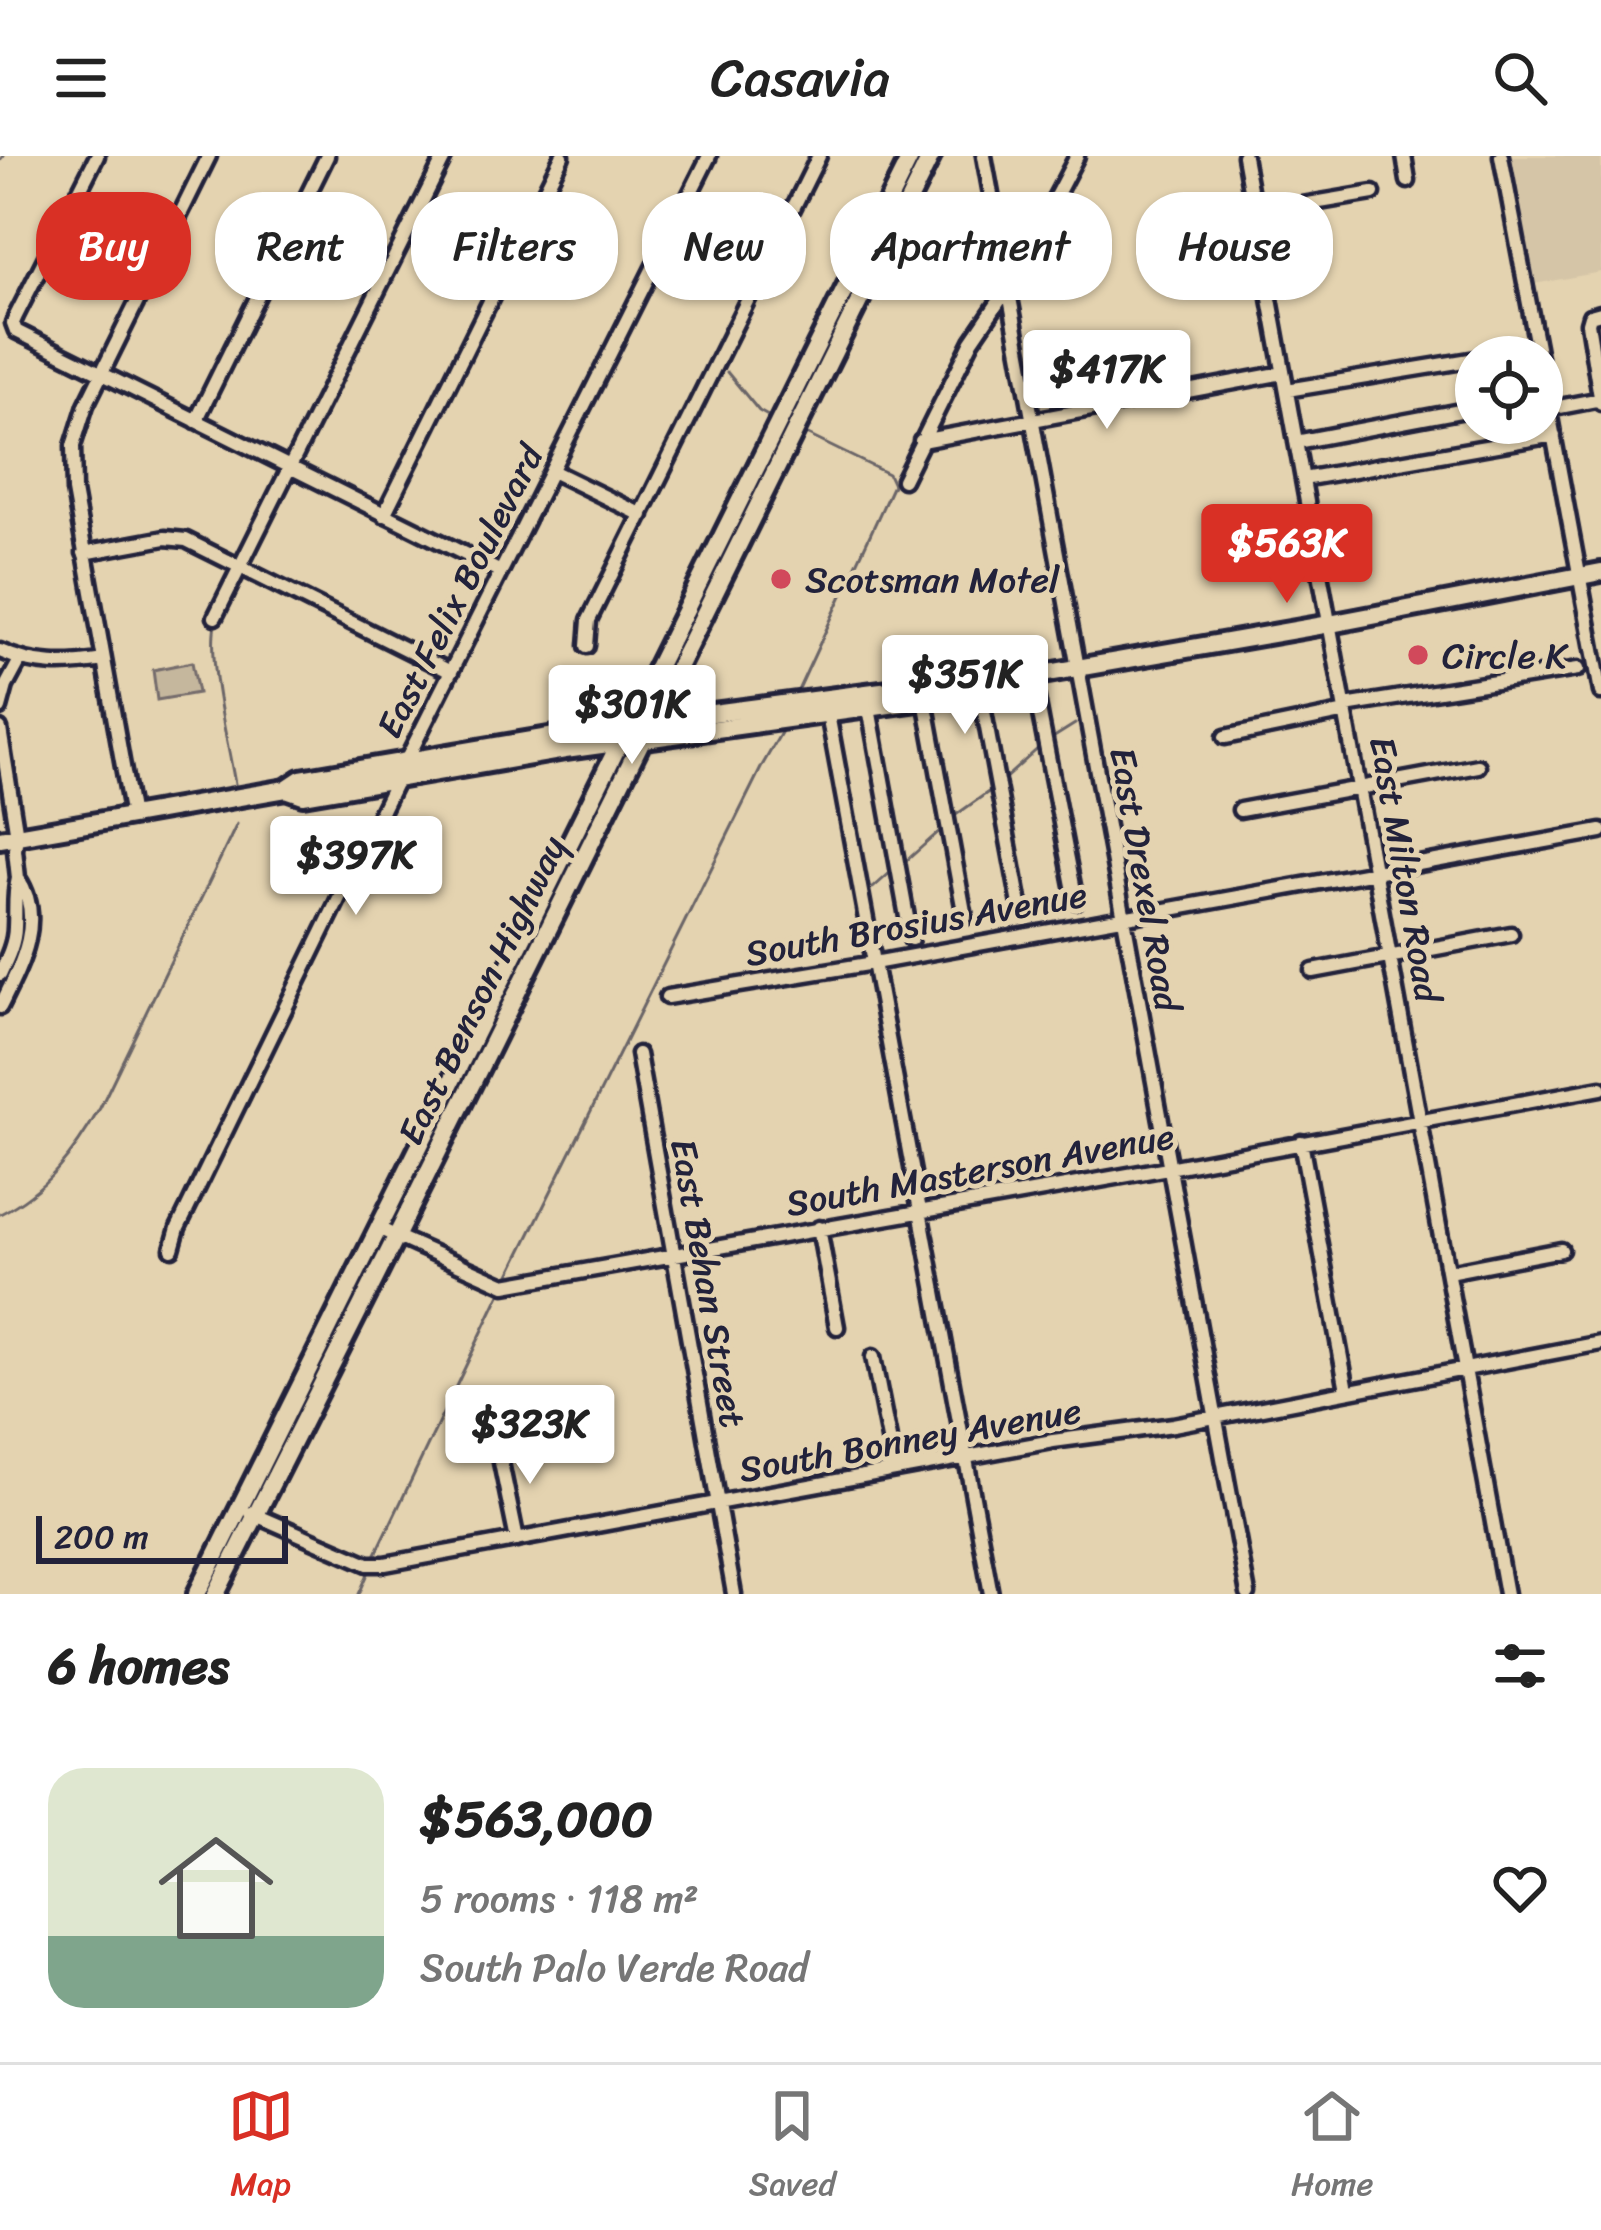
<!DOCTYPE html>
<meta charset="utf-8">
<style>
body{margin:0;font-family:Sriracha,sans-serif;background:#f6f6f6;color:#222;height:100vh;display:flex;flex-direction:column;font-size:45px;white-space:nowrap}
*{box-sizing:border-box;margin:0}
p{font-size:39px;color:#767676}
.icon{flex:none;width:66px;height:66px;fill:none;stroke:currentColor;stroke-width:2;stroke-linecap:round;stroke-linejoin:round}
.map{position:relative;height:1438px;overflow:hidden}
.drawer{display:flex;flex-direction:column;background:#fff;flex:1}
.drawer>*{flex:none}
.hud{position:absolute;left:36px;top:36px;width:1530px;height:108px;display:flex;gap:24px}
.controls{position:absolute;left:1455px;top:180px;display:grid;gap:24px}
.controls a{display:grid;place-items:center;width:108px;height:108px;border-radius:50%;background:#fff;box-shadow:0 3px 9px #0004;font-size:60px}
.scale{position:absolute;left:36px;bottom:30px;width:252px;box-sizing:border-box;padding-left:12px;border:6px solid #22223b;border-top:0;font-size:33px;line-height:42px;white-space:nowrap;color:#22223b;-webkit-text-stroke:9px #e4d3b0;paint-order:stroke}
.price{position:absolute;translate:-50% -102px;padding:0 27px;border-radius:12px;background:#fff;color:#222;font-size:39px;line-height:78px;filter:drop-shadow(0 3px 6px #0008)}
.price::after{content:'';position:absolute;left:50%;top:72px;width:36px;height:27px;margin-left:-18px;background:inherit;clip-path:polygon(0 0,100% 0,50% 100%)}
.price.selected{background:#d93025;color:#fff}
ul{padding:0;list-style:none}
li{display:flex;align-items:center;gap:36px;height:300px;padding:0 48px}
li span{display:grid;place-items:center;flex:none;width:336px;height:240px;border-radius:36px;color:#555}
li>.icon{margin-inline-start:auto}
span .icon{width:144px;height:144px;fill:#fffc;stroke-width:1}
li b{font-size:51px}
h2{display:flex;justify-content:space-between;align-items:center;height:144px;padding:0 48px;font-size:51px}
.chip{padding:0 42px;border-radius:48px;background:#fff;box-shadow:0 3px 9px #0004;font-size:42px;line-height:108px}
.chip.selected{background:#d93025;color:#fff}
header{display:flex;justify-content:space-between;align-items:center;height:156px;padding:0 48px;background:#fff;font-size:54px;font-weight:600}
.menu{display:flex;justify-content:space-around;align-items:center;height:168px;border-top:3px solid #e0e0e0;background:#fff;font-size:33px;color:#767676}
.menu a{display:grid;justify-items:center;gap:6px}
.menu .selected{color:#d93025}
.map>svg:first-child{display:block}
.built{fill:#d5c5a7}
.green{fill:#c5b79d;stroke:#746c6c;stroke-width:3}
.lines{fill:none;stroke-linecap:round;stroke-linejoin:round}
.stream{stroke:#6b6567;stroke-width:3}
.minor-casing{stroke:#22223b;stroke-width:21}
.major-casing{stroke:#22223b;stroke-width:26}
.minor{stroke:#e4d3b0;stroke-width:12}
.major{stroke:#e4d3b0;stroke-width:16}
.poi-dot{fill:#d1495b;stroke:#e4d3b0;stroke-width:4.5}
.labels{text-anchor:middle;stroke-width:10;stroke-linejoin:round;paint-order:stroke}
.poi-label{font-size:36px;fill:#22223b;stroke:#e4d3b0;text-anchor:start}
.street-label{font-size:36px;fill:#22223b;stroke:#e4d3b0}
</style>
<header><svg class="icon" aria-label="menu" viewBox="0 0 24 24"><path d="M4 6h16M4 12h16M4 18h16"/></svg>Casavia<svg class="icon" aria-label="search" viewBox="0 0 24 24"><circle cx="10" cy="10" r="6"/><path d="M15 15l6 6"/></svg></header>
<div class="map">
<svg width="1601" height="1438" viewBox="0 0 1601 1438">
<rect width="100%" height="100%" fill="#e4d3b0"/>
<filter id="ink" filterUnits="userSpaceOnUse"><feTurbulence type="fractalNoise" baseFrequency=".00833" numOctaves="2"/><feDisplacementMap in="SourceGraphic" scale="24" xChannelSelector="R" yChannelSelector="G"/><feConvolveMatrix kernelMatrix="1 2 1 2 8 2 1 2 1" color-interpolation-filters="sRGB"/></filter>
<g filter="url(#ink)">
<path class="built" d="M1510,0H1601V116L1534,128Z"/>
<path class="green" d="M192,506L198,537L157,544L153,514Z"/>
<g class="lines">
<path class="stream" d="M0,4L3,0
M727,216L759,255L768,260
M215,468C208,507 228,586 235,628
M796,539L893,329L888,318L806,278
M1051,583L1075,568
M1001,626L1043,588
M953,661L994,632
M905,706L942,673
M873,732L892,715
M0,1058C46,1035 75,996 100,952L237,668
M506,1126L763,608L782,575
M374,1402L502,1134
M359,1438L371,1411"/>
<defs>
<path id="minor" d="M97,0L16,160L13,167L16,175L501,416
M984,0L1248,1438
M1244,0L1506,1438
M1404,0L1408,25
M1501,0L1539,201
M1255,57L1373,37
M1601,157L1590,160L1588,167L1601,247
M1486,201L1537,193
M1542,218L1601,536
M1287,234L1476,203
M1549,253L1601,243
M196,265L327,0
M921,285L1283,217
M1296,286L1476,252
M552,315L642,359
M1303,323L1554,279
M903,324L972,185L1008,132L1077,0
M384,359L562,0
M84,397L165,382L186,384L451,516
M215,461L445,0
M587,490L589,464L819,0
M0,495C36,511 66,510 104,504
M1033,522L1076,745
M979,529L1021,754
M925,544L965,761
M1345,550L1578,513
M0,552L6,530L20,504
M869,552L911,783
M828,558L991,1438
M0,573L17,680L15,694L18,722
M1225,581L1346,556
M1240,654L1478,610
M132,661L74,335L73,290L86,249L209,0
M1313,815L1511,778
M0,818C7,803 15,787 15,771C16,753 14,739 18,722C46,764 20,811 0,851
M667,841L874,807L1601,675
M638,898L734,1438
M1301,986L1347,1234
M819,1072L837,1171
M380,1073L505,1129L1168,1012L1601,932
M172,1093L178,1072L398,621L709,0
M1448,1116L1561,1094
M873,1201L895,1314
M497,1287L517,1384
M251,1357L368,1408H385L1053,1285L1173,1269L1601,1187"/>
<path id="major" d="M286,633L303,639L565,594L925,544L979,529L1330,468L1601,416
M0,683L286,633L301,623L614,570L935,528L967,529
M197,1438L911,0
M216,1438L396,1081L931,0"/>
</defs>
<use href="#minor" class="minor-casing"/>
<use href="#major" class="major-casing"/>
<use href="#minor" class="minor"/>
<use href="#major" class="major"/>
</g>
</g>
<g class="poi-dot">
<circle cx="781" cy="423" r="12"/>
<circle cx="1418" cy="499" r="12"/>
</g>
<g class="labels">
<g class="poi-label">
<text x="805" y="436">Scotsman Motel</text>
<text x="1442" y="512">Circle K</text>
</g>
<g class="street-label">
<text transform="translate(459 435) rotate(-63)" y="13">East Felix Boulevard</text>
<text transform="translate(1406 713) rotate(80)" y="13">East Milton Road</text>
<text transform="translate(1146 723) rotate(80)" y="13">East Drexel Road</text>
<text transform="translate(916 767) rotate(-10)" y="13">South Brosius Avenue</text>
<text transform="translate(481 834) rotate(-64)" y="13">East Benson Highway</text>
<text transform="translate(980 1013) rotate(-10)" y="13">South Masterson Avenue</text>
<text transform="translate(709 1127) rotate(80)" y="13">East Behan Street</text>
<text transform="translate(910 1283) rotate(-10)" y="13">South Bonney Avenue</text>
</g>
</g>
</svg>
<div class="controls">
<a><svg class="icon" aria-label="locate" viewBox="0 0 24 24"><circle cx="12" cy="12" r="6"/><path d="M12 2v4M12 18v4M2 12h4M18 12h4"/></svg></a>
</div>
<div class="scale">200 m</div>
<b class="price" style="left:1107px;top:276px">$417K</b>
<b class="price selected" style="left:1287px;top:450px">$563K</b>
<b class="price" style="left:965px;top:581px">$351K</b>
<b class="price" style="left:632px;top:611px">$301K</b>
<b class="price" style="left:356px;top:762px">$397K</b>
<b class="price" style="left:530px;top:1331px">$323K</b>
<div class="hud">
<a class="chip selected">Buy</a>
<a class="chip">Rent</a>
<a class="chip">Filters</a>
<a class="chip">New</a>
<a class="chip">Apartment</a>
<a class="chip">House</a>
</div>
</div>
<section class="drawer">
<h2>6 homes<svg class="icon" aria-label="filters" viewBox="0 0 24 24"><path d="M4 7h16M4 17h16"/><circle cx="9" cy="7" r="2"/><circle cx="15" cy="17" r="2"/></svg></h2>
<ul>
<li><span style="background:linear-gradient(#dfe7d0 70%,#7fa58c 0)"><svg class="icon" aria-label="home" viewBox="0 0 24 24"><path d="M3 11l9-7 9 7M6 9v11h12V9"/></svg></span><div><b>$563,000</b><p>5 rooms · 118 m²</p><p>South Palo Verde Road</p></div><svg class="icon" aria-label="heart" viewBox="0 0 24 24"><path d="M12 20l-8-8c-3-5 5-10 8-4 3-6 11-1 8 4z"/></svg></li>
</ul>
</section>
<nav class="menu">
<a class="selected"><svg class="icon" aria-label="map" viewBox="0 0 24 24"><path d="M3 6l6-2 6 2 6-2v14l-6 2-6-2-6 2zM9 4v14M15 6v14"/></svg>Map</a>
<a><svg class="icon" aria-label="saved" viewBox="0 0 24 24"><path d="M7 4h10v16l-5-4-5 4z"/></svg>Saved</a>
<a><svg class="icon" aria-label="home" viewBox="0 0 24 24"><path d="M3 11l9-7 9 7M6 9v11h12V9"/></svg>Home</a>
</nav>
